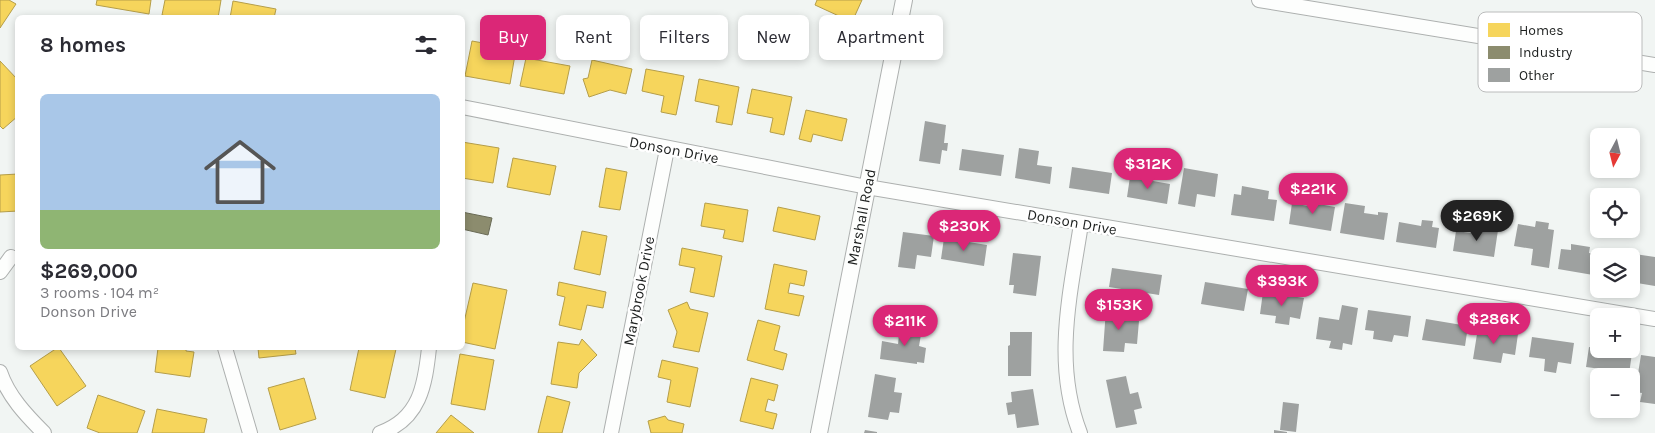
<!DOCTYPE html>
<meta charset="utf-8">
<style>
body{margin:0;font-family:Karla,sans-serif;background:#f7f7f7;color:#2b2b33;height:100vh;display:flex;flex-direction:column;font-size:19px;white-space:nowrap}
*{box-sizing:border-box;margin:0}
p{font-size:16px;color:#7c7c81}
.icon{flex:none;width:28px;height:28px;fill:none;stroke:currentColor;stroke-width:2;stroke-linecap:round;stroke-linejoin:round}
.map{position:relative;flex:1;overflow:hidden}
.sheet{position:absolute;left:15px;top:15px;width:450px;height:335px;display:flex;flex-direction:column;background:#fff;border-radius:8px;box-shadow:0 2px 8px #0003}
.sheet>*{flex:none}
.guide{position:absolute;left:480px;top:15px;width:475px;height:45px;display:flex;gap:10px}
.needle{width:32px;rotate:187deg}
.controls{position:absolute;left:1590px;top:128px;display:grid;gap:10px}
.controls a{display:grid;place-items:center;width:50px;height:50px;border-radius:8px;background:#fff;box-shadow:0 2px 8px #0003;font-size:25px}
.price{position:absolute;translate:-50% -42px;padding:0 11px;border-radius:18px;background:#db2777;color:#fff;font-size:16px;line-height:32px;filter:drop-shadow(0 1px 2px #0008)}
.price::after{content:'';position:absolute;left:50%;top:30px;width:15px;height:11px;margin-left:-8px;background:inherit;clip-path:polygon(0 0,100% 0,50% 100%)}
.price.on{background:#222;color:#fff}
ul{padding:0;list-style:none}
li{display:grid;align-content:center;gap:10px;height:265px;padding:0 25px}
li span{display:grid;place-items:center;height:155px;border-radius:8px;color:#555}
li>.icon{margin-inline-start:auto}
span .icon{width:90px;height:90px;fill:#fffc;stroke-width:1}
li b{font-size:21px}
h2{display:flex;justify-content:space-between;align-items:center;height:60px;padding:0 25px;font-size:21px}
.chip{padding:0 18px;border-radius:8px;background:#fff;box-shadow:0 2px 8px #0003;font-size:18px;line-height:45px}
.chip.on{background:#db2777;color:#fff}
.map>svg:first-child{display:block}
.homes{fill:#f6d55c;stroke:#b59e49}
.industry{fill:#8c8c6e;stroke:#6a6b56}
.building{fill:#9ea1a0}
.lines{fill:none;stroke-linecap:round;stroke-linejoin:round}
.minor-casing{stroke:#adb0af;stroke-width:16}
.tertiary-casing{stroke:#adb0af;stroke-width:18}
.minor{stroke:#fdfefd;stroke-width:14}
.tertiary{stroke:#fdfefd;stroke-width:16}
.labels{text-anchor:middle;stroke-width:5;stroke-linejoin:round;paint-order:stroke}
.street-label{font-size:15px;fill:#1c1f1e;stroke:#fff}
.key{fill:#fff;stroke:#bbbcbc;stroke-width:1}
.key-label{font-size:14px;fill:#1c1f1e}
</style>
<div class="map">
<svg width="1655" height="433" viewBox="0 0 1655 433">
<rect width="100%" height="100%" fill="#f1f5f3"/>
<path class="homes" d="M0,0H9L16,4L0,28Z
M97,0H151L149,14L96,5Z
M165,0H221L218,18H175L162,15Z
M817,0H862L852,22L815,5Z
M233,1L276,9L274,18H230Z
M472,41L516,49L510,84L465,76Z
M526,58L570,66L564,94L520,86Z
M592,60L632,69L626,94L610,90L589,97L583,79L588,78Z
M0,61L18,80V116L3,129L0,126Z
M646,69L684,76L676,115L661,112L664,96L642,91Z
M699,79L739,87L732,125L716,122L719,106L695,101Z
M752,89L792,97L784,135L770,132L773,118L747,113Z
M806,110L847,119L842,141L813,134L811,142L799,139Z
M462,142L499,148L493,183L462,178Z
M513,158L556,166L550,195L507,187Z
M606,168L627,172L620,210L599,207Z
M18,174V211L0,212V175Z
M705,203L748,210L743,242L723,238L725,230L701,226Z
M778,207L820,216L815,240L773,231Z
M582,231L607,236L600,275L574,269Z
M682,248L722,256L714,297L690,292L695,268L679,265Z
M774,264L807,271L804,286L790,283L788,293L804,296L799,316L765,309Z
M559,282L606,292L603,308L587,305L581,330L559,325L565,297L557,295Z
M473,283L507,290L495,349L462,342V331Z
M687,302L690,309L708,313L699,352L673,347L677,332L668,310Z
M758,320L780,326L774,350L787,354L783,370L747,360Z
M582,339L597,355L579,373L577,388L551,384L558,342L579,345Z
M57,348H59L86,386L57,406L30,366Z
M158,348H186V351L194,352L190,377L155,372Z
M258,348H295L296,354L259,358Z
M359,348L396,349L385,398L350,390Z
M460,354L494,360L485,410L451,404Z
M662,360L698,368L690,407L667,402L671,380L658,377Z
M304,378L316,419L280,430L268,388Z
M751,378L778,385L774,401L768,399L765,411L777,414L773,429L740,421Z
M98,395L145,411L137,433H100L87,428Z
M547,396L570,402L562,433H538Z
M157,409L207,419L204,433H152Z
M451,415L474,433H436Z
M665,416L668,420L684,424L682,433H651L648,421Z"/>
<path class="industry" d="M462,212L492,218L488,235L462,229Z"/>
<path class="building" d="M925,121L946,125L944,143H948L947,151L942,150L940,164L919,161Z
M1019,148L1039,151L1037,165L1052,167L1050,184L1015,178Z
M962,149L1004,155L1001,176L959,170Z
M1072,167L1112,173L1109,194L1069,188Z
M1184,168L1218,174L1215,197L1197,194L1195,207L1178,204Z
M1130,177L1170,184L1167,204L1127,197Z
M1242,186L1269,191L1268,199L1277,200L1274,221L1231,215L1234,194L1241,195Z
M1315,197L1325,199L1324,205L1335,207L1331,231L1289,224L1292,203L1313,207Z
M1345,203L1365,206L1364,213L1378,215V212L1388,213L1384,240L1340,233Z
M1422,220L1433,221L1432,227L1439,228L1436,248L1396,242L1399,222L1421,226Z
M1536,221L1549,223L1548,229L1554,230L1549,268L1531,265L1533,249L1514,246L1518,224L1535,227Z
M1472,226L1498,230L1494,257L1453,251L1456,231L1471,233Z
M903,232L934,236L931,257L917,255L915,269L898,267Z
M944,238L987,245L984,266L941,259Z
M1571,244L1590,247L1589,253L1603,255L1599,256V276L1558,269L1561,249L1571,250Z
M1013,253L1041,256L1036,296L1013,293L1014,285H1009Z
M1628,253L1655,257V286L1631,282V256H1628Z
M1112,268L1162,275L1159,295L1109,287Z
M1205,282L1248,289L1244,311L1201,304Z
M1263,292L1304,298L1300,319L1290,317L1289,325L1275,323L1276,316L1260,314Z
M1342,305L1358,308L1352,345L1343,343L1342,350L1329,348L1331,341L1316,339L1319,317L1339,320Z
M1106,309L1125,310L1124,320L1139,321L1137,344L1125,343L1124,352L1103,351Z
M1368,310L1411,316L1408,337L1394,335L1392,342L1373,339L1374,331L1365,330Z
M1426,319L1468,326L1465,346L1422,340Z
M900,326L922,329L919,346L926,348L924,363L917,362V364L880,359L882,341L898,344Z
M1478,328L1518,334L1515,355L1503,353L1501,363L1473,359Z
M1010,332H1032L1031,376H1008V346L1010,345Z
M1532,337L1574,343L1571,364L1558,362L1556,373L1544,371L1545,359L1529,357Z
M1589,347L1632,353L1629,374L1616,372L1615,376H1600L1601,369L1586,367Z
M1641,355L1655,357V404L1640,402L1642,393L1635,392Z
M875,374L896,378L894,392L902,393L899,413L890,412L888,420L868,417Z
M1126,376L1130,394L1138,392L1142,408L1134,410L1137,424L1116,428L1106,380Z
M1033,389L1039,425L1017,428L1015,414L1008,415L1006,403L1012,402L1011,392Z
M1283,402L1299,404L1296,432L1280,430Z
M865,430L877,432V433H864Z
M1274,430L1287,432V433H1274Z"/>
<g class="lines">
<defs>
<path id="minor" d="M1259,0L1655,65
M462,107L867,187L1655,319
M0,272L11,257
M225,348L250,433
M0,372C8,396 26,415 44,433
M380,433C420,419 425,385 429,348
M611,433L667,149
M1080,433C1053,363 1070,295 1081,224"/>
<g id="tertiary">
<path id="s1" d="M819,433L904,0"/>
</g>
</defs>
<use href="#minor" class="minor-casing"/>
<use href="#tertiary" class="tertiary-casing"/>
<use href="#minor" class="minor"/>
<use href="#tertiary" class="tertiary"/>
</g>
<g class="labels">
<g class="street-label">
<text transform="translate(674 150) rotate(11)" y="5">Donson Drive</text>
<text dy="5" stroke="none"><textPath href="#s1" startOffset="220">Marshall Road</textPath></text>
<text transform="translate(1072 222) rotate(10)" y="5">Donson Drive</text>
<text transform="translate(639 291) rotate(-79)" y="5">Marybrook Drive</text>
</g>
</g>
<rect x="1478" y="12" width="164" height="80" rx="8" class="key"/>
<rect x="1488" y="23" width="22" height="14" fill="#f6d55c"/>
<rect x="1488" y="46" width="22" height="13" fill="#8c8c6e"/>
<rect x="1488" y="68" width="22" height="14" fill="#9ea1a0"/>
<g class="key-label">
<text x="1519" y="35">Homes</text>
<text x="1519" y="57">Industry</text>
<text x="1519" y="80">Other</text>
</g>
</svg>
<div class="controls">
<a><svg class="needle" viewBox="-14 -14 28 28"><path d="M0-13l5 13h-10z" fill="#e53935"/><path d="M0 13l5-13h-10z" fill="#7c7c81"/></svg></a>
<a><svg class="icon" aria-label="locate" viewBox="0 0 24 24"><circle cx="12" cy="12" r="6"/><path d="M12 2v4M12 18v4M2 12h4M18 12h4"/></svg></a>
<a><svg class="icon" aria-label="layers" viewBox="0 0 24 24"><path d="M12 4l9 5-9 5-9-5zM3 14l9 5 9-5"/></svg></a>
<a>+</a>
<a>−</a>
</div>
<b class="price" style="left:1148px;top:190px">$312K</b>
<b class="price" style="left:1313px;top:215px">$221K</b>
<b class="price on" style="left:1477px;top:242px">$269K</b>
<b class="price" style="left:964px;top:252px">$230K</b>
<b class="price" style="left:1282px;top:307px">$393K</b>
<b class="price" style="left:1119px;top:331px">$153K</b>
<b class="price" style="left:1494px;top:345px">$286K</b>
<b class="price" style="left:905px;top:347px">$211K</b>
<div class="guide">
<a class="chip on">Buy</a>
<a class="chip">Rent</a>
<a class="chip">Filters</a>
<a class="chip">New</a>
<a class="chip">Apartment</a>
</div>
<section class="sheet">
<h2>8 homes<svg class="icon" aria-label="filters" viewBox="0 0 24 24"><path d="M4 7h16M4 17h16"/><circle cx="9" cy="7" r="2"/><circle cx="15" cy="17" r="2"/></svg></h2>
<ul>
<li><span style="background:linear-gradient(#a9c7e8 75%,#8fb573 0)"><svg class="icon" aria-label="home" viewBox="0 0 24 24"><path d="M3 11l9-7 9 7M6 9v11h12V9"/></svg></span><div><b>$269,000</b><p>3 rooms · 104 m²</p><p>Donson Drive</p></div></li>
</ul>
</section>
</div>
